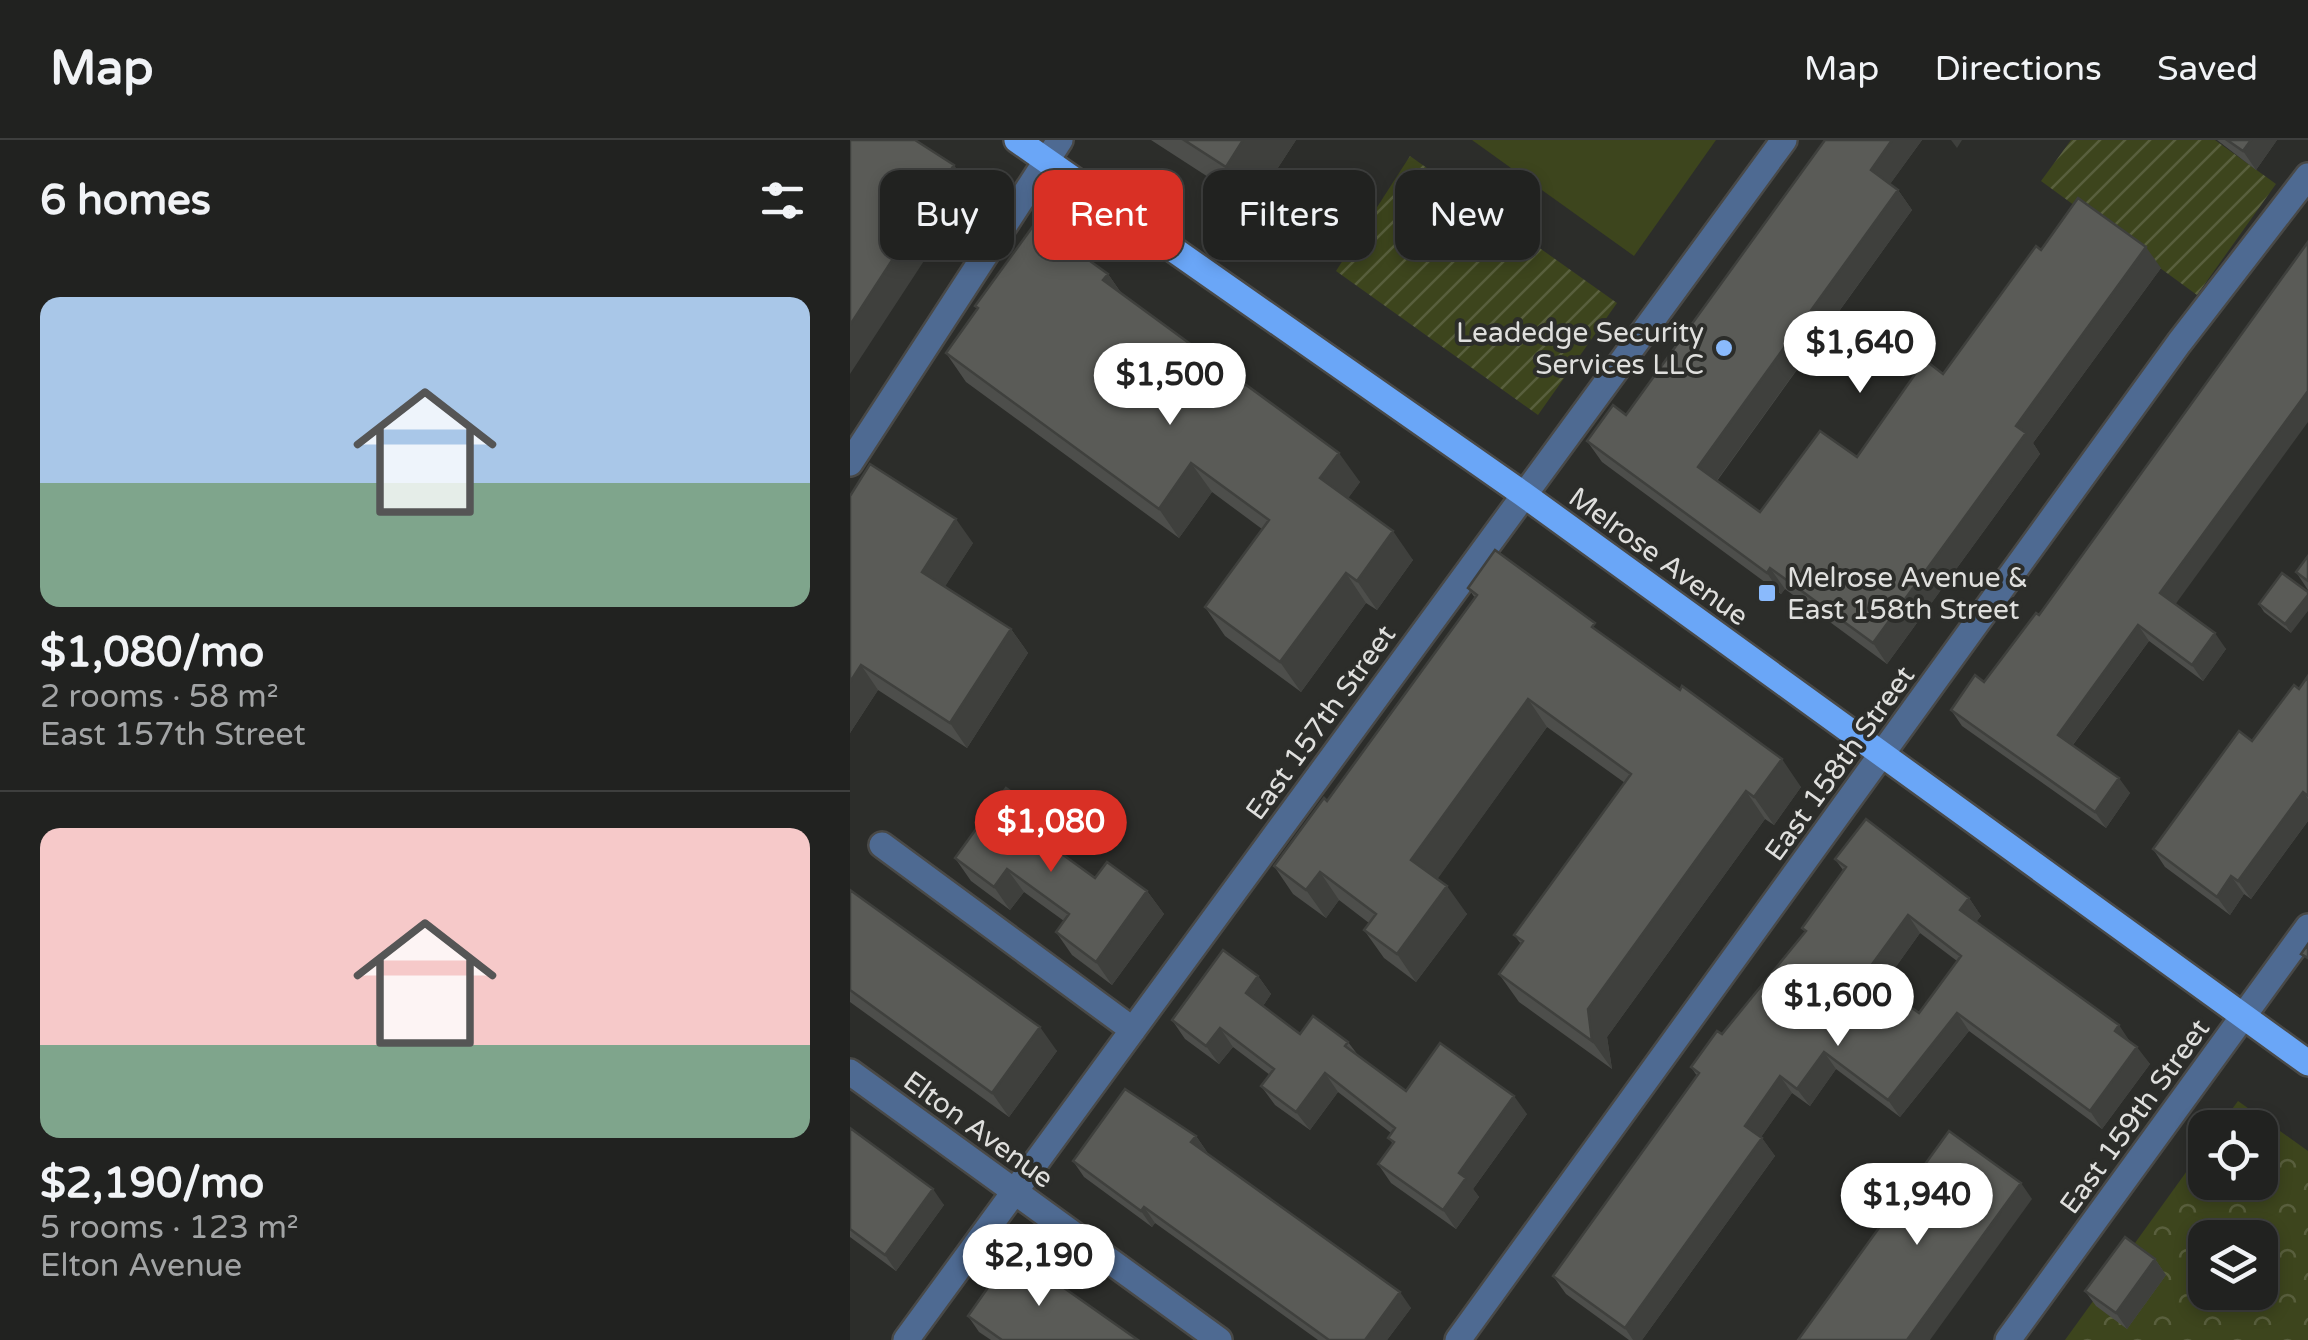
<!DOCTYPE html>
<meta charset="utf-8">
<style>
body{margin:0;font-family:"Varela Round",sans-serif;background:#2d2f2d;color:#f1f3f6;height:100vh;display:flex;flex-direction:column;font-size:38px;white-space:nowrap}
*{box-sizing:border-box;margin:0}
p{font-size:32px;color:#a2a4a5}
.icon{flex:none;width:55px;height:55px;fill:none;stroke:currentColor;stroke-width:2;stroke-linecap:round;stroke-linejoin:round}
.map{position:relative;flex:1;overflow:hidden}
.drawer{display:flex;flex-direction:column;background:#212220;width:850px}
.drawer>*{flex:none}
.top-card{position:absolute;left:30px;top:30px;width:950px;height:90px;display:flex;gap:20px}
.tools{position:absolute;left:1338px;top:970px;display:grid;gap:20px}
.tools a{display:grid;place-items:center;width:90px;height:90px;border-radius:20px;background:#212220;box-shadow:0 5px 15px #0003,0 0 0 2px #3e3f3e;font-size:50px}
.price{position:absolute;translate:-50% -85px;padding:0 22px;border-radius:35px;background:#fff;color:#222;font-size:32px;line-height:65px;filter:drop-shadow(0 2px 5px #0008)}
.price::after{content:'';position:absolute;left:50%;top:60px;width:30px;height:22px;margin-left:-15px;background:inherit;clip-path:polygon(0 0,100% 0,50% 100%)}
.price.current{background:#d93025;color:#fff}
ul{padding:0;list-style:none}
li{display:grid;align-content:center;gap:20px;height:530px;padding:0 40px}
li+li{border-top:2px solid #3e3f3e}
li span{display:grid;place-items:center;height:310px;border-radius:20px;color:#555}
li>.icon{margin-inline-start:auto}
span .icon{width:180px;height:180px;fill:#fffc;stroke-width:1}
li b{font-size:42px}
h2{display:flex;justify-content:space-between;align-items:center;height:120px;padding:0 40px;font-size:42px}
.pill{padding:0 35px;border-radius:20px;background:#212220;box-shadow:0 5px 15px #0003,0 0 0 2px #3e3f3e;font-size:35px;line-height:90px}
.pill.current{background:#d93025;color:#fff}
header{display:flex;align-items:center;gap:60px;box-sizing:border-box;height:140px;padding:0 50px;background:#212220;border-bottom:2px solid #3e3f3e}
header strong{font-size:48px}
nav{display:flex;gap:55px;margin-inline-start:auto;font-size:35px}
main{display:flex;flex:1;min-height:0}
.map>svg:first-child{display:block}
.park{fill:url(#park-crowns);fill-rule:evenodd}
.garden{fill:url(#garden-furrows)}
.pitch{fill:#3d451d}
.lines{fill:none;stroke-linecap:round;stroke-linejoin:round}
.minor-casing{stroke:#494947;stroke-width:30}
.major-casing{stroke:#494947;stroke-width:30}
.minor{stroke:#4e6a92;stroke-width:25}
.major{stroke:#6aa6f7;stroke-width:25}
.wall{fill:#4d4e4b;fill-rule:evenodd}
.shaded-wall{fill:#3f403d}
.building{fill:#5a5b57;stroke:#3f403d;stroke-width:2.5;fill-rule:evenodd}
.poi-dot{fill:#8abafc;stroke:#2c2d2a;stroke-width:4}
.labels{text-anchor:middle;stroke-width:8;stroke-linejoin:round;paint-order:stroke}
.poi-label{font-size:28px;fill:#dfdfdd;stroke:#2c2d2a;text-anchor:end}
.street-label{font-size:28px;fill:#dfdfdd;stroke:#2c2d2a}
</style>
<header>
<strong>Map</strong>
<nav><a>Map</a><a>Directions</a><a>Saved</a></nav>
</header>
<main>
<section class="drawer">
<h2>6 homes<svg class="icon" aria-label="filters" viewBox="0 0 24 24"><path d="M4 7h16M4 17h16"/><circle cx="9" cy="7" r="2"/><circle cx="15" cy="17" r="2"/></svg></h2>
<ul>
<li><span style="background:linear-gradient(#a9c7e8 60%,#7fa58c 0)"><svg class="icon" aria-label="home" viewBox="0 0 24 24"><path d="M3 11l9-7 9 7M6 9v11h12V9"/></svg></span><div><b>$1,080/mo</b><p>2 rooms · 58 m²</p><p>East 157th Street</p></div></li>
<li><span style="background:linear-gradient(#f6c9c9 70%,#7fa58c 0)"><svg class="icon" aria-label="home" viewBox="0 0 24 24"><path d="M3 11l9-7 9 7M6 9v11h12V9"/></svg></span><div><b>$2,190/mo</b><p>5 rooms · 123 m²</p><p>Elton Avenue</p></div></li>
</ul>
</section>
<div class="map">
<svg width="1458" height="1200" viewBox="0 0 1458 1200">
<defs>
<pattern id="park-crowns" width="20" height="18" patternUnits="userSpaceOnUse" patternTransform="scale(2.5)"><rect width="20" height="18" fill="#3d451d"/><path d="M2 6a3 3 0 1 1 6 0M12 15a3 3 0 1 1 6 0" fill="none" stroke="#595f3d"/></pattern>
<pattern id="garden-furrows" width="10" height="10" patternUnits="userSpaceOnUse" patternTransform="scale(2.5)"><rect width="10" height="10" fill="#3d451d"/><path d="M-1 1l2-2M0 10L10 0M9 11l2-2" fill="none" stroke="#595f3d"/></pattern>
</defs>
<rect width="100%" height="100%" fill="#2c2d2a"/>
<path class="park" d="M1388,961L1458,1011V1200H1215L1355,1006V1042H1410V988L1369,987ZM1355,1098H1410V1152H1355Z"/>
<path class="garden" d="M1221,0H1365L1426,44L1347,155L1191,41Z
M560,16L767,163L688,275L486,131Z"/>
<path class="pitch" d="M622,0H866L784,116Z"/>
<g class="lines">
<defs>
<path id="minor" d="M0,323L210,0
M32,705L283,890
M0,932L369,1200
M56,1200L934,0
M608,1200L1329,203L1458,36
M1158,1200L1458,787"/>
<path id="major" d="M167,0L673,354L1458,923"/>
</defs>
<use href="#minor" class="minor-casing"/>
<use href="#major" class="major-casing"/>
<use href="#minor" class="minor"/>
<use href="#major" class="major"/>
</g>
<path class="wall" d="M301,0H446L403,66Z
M975,0H1072L1040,44L1048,50L1062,70L867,341L910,372L1007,317L1093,234L1191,110L1311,128L1183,303L1190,314L1037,524L935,449L931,454L752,322L737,301L776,275Z
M1367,0H1427L1406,30Z
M258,134L272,154L510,342L498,358L563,420L527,470L516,463L451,552L375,496L355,467L412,389L362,352L329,398L116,242L96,213L127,169L125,166Z
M0,356L123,403L95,446L161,489L178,513L117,608L28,550L0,593Z
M1458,416V450L1446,432Z
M1432,433L1441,493L1414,472L1409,464Z
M618,448L753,495L951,647L924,685L915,679L757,897L762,929L669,862L649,834L671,804L664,795L775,643L697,587L587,739L617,774L566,842L534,818L514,790L519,783L489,760L476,778L443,754L424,726L477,661L625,458Z
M1325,464L1376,509L1353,541L1299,501L1223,605L1280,653L1256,688L1112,586L1101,570L1134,542L1189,475Z
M1458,536V681L1401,759L1394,754L1380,775L1315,727L1303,709L1402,601L1449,549Z
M211,700L205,709L245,738L297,751L314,774L262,845L222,815L206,792L214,781L174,752L160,770L121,741L105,718Z
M985,719L1119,758L1131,776L1126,782L1281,902L1300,924L1252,989L1119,891L1050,977L986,929L960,966L942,953L911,997L925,1016L792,1200H779L716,1154L703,1136L847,936L841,927L872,894L955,792L952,788L993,730ZM1070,793L1107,821L1069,873L1032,846Z
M0,750L207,911L159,977L0,862Z
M408,836L421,854L413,866L450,894L498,902L508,915L556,951L677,974L623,1049L629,1057L606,1089L541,1043L528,1024L543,1004L538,998L541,993L488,952L460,990L425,965L411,946L420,935L383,907L369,924L335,899L322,880Z
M0,988L94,1065L46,1131L0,1097Z
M346,996L357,1012L356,1013L561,1168L537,1200H468L305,1083L302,1087L234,1037L223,1021Z
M1305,1119L1316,1135L1277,1189L1246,1166L1235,1151Z
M118,1176L288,1200H141L129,1192Z"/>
<path class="shaded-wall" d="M393,0H446L403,66L376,27Z
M1042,0H1072L1035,51L1021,30Z
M1101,0H1112L1107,8Z
M1401,0H1427L1406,30L1393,11Z
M104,25L121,49L0,234V185Z
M1048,50L1062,70L862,347L848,327Z
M1296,107L1311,128L1183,303L1190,314L1037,524L1023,503L1166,286Z
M258,134L278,163L253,140Z
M1458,251V282L1322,469L1310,453Z
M489,313L510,342L491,368L470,338Z
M341,323L362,352L329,398L309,369Z
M106,379L123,403L89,456L72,432Z
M543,391L563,420L527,470L507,441Z
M920,428L935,449L931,454L917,433Z
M496,433L516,463L451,552L430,522Z
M1458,455V471L1441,493L1435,484Z
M1288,485L1299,501L1219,610L1208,595Z
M161,489L178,513L117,608L100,583Z
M1365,493L1376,509L1353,541L1342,525Z
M11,525L28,550L0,593V542Z
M678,559L697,587L581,748L561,720Z
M932,619L951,647L924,685L904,657Z
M1269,638L1280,653L1256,688L1245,672Z
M896,651L915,679L757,897L762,929L742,901L738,869Z
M1453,652L1458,659V681L1401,759L1388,741Z
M195,677L211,700L199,716L183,693Z
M157,729L174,752L160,770L144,747Z
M470,732L489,760L476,778L456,750Z
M1381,736L1394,754L1380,775L1367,757Z
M597,746L617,774L566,842L547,814Z
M297,751L314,774L262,845L246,822Z
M1119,758L1131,776L1122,787L1110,770Z
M1058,775L1070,793L1028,852L1015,834Z
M408,836L421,854L409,872L396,853Z
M1107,873L1119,891L1050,977L1038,960Z
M1269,885L1281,903L1265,891Z
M190,887L207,911L159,977L142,953Z
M370,888L383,907L369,924L356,906Z
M1287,907L1300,924L1252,989L1240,971Z
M974,912L986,929L960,966L947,949Z
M475,933L488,952L460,990L446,972Z
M930,936L942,953L907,1003L895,986Z
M664,956L677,974L623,1049L629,1057L606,1089L593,1070L609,1033Z
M346,996L357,1012L352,1018L341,1002Z
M912,998L925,1016L792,1200H783L775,1188Z
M1171,1043L1182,1059L1080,1200H1057Z
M83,1049L94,1065L46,1131L35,1115Z
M294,1067L305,1083L302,1087L291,1071Z
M1305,1119L1316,1135L1277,1189L1266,1173Z
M550,1152L561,1168L537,1200H515Z"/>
<path class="building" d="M0,0H65L104,25L0,185Z
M334,0H393L376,27Z
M975,0H1042L1021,30L1048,50L848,327L910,372L970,291L1007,317L1075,220L1093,234L1186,106L1191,110L1228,58L1296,107L1166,286L1176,293L1023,503L920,428L917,433L737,301L763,265L776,275Z
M1377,0H1401L1393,11Z
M186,82L258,134L253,140L489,313L470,338L543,391L507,441L496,433L430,522L355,467L419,380L341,323L309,369L96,213L128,168L125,166Z
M1458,102V251L1310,453L1365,493L1342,525L1288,485L1208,595L1269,638L1245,672L1101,570L1125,535L1134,542L1186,473L1189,475Z
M20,324L106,379L72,432L161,489L100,583L11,525L0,542V356Z
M645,410L745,483L742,487L830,550L832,546L932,619L904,657L896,651L738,869L742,901L649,834L673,801L664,795L781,634L678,559L561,720L597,746L547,814L514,790L526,774L470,732L456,750L424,726L474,658L477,661L627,455L618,448Z
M1458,416V441L1446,432Z
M1432,433L1458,452V455L1435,484L1409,464Z
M1458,536V656L1453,652L1388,741L1381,736L1367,757L1303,709L1389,591L1402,601L1444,545L1449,549Z
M156,648L195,677L183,693L245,738L257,722L297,751L246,822L206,792L219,774L157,729L144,747L105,718Z
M1016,679L1119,758L1110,770L1269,885L1265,891L1287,907L1240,971L1107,873L1038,960L974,912L947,949L930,936L895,986L912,998L775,1188L703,1136L849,933L841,927L867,891L872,894L956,791L952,788L996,727L985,719ZM1058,775L1111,816L1069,873L1015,834Z
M0,750L190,887L142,953L0,850Z
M1458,804V818L1451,814Z
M373,810L408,836L396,853L450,894L463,876L498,902L495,906L556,951L590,903L664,956L609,1033L616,1038L593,1070L528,1024L544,1002L538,998L545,988L475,933L446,972L411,946L424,929L370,888L356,906L322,880Z
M275,949L346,996L341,1002L550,1152L515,1200H479L294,1067L291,1071L223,1021Z
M0,988L83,1049L35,1115L0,1089Z
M1099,991L1171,1043L1057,1200H948Z
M1275,1097L1305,1119L1266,1173L1235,1151Z
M163,1112L288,1200H152L118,1176Z"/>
<g class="poi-dot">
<circle cx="874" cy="208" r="10"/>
<rect x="907" y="443" width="20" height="20" rx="5"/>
</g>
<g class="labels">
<g class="poi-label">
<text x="854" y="202">Leadedge Security<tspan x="854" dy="32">Services LLC</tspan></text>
<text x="937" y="447" text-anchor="start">Melrose Avenue &amp;<tspan x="937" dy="32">East 158th Street</tspan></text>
</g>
<g class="street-label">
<text transform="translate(809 416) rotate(36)" y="10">Melrose Avenue</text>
<text transform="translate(470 582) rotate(-54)" y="10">East 157th Street</text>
<text transform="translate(989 623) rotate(-54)" y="10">East 158th Street</text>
<text transform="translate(1284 976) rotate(-54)" y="10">East 159th Street</text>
<text transform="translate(129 989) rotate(36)" y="10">Elton Avenue</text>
</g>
</g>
</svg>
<div class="tools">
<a><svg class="icon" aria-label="locate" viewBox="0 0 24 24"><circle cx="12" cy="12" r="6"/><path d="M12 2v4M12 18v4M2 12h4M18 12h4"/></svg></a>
<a><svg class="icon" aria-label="layers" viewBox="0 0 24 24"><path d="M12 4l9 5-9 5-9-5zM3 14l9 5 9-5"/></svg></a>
</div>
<b class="price" style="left:1010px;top:256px">$1,640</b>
<b class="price" style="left:320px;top:288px">$1,500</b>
<b class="price current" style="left:201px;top:735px">$1,080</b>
<b class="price" style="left:988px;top:909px">$1,600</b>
<b class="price" style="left:1067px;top:1108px">$1,940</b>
<b class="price" style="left:189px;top:1169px">$2,190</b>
<div class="top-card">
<a class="pill">Buy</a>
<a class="pill current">Rent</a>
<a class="pill">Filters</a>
<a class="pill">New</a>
</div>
</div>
</main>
